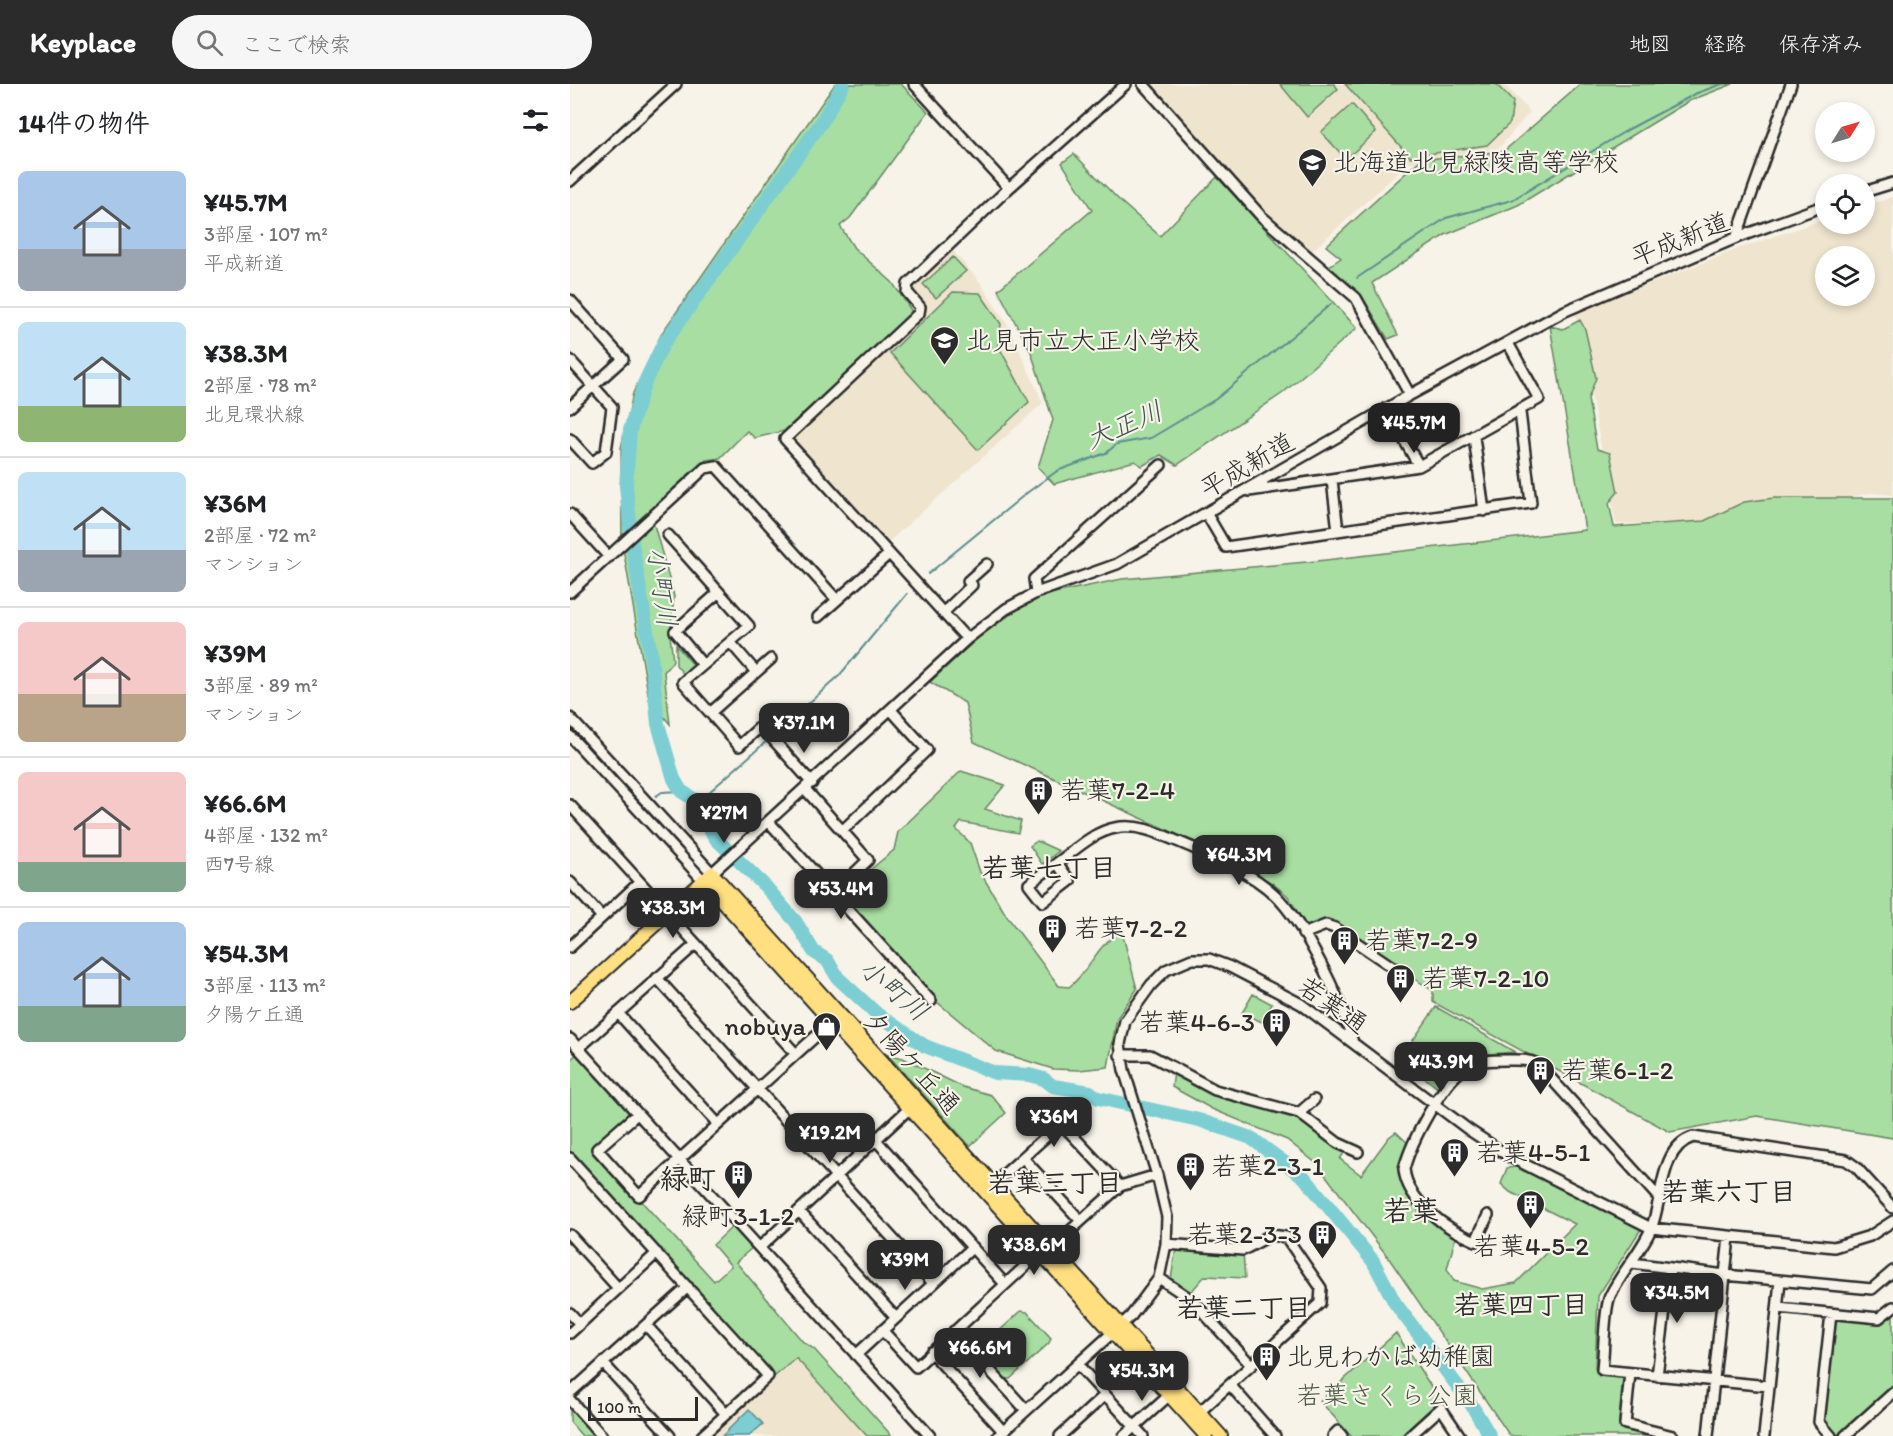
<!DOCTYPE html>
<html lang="ja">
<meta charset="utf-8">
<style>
body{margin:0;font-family:Itim,"Klee One",sans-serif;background:#f6f6f6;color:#202124;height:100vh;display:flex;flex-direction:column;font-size:22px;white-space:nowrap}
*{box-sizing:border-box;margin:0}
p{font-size:20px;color:#757577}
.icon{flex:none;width:33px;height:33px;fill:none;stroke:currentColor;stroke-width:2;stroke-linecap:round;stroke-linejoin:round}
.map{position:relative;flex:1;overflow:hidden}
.drawer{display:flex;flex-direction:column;background:#fff;width:570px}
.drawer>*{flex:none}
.needle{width:39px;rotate:53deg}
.tools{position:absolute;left:1245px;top:18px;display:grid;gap:12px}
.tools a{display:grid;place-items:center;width:60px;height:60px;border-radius:50%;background:#fff;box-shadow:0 3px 9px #0003;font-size:30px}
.scale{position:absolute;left:18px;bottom:15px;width:110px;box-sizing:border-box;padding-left:6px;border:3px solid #2b2b2b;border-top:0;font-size:16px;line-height:21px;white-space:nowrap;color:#2b2b2b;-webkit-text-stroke:4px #f7f3e8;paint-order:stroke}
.price{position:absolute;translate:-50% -51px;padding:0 14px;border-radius:12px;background:#2b2b2b;color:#fff;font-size:20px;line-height:39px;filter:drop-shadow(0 2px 3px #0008)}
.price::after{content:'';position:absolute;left:50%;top:36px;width:18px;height:14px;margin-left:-9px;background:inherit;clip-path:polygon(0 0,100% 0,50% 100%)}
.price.on{background:#222;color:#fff}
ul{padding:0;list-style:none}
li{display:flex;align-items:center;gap:18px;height:150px;padding:0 18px}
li+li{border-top:2px solid #e0e0e0}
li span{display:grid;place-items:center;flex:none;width:168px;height:120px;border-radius:9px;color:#555}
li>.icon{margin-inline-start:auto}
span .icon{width:72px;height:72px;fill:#fffc;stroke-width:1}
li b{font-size:26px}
h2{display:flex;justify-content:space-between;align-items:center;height:72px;padding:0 18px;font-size:26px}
header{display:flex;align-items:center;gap:36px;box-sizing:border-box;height:84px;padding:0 30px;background:#2b2b2b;color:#fff}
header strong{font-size:28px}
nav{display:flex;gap:33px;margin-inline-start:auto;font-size:21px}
.search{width:420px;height:54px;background:#f6f6f6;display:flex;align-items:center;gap:15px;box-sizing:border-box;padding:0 21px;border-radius:33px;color:#757577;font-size:22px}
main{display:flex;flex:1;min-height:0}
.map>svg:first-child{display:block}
.built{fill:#efe5ce;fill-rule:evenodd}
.green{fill:#a8dea1;stroke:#6a8466;stroke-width:1.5}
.water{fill:#7dced3;stroke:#5c8d90;stroke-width:1.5}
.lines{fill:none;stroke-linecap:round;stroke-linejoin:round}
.stream{stroke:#5c8d90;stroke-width:2}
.river{stroke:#7dced3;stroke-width:14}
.minor-casing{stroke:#2b2b2b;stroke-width:14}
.major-casing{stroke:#2b2b2b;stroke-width:16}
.minor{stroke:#f7f3e8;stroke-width:9}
.major{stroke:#ffdf80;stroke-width:12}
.labels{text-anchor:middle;stroke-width:4.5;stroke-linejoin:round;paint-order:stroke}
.poi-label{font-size:26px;fill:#2b2b2b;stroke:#f7f3e8;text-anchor:start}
.street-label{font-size:26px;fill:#2b2b2b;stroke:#f7f3e8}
.park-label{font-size:26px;fill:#4a5848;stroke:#f7f3e8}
.water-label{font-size:27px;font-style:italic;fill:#405455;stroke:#f7f3e8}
.neighbourhood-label{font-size:27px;font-weight:bold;fill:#2b2b2b;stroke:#f7f3e8}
.quarter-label{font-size:28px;font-weight:bold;fill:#2b2b2b;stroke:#f7f3e8}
</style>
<header>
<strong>Keyplace</strong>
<div class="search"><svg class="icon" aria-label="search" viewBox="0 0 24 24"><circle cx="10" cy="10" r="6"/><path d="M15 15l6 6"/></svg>ここで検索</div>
<nav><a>地図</a><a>経路</a><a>保存済み</a></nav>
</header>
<main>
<section class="drawer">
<h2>14件の物件<svg class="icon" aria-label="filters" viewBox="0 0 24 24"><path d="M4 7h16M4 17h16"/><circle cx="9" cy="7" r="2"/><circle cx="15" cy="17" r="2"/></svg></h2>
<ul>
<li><span style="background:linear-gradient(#a9c7e8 65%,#9aa5b1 0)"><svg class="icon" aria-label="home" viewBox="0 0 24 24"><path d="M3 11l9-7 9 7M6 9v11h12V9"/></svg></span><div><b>¥45.7M</b><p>3部屋 · 107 m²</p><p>平成新道</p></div></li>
<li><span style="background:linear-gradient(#bfe0f5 70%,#8fb573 0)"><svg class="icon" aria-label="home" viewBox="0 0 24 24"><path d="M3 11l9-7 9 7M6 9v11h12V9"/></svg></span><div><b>¥38.3M</b><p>2部屋 · 78 m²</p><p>北見環状線</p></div></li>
<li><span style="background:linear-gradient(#bfe0f5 65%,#9aa5b1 0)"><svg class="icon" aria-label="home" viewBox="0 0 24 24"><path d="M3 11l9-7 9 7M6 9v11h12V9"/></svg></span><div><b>¥36M</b><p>2部屋 · 72 m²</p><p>マンション</p></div></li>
<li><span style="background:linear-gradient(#f6c9c9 60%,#b9a48a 0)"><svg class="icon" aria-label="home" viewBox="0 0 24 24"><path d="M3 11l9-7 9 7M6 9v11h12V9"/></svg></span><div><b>¥39M</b><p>3部屋 · 89 m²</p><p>マンション</p></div></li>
<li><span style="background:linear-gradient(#f6c9c9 75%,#7fa58c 0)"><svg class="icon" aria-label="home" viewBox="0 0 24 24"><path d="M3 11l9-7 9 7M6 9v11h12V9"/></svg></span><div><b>¥66.6M</b><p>4部屋 · 132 m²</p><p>西7号線</p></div></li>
<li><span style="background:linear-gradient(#a9c7e8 70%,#7fa58c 0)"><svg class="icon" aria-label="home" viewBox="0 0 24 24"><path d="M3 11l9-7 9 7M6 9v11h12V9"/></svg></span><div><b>¥54.3M</b><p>3部屋 · 113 m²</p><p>夕陽ケ丘通</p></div></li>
</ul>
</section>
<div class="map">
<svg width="1323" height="1352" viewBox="0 0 1323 1352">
<rect width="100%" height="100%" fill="#f7f3e8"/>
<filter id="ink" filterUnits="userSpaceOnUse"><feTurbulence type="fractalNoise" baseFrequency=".0167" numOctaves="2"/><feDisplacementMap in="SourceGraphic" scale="12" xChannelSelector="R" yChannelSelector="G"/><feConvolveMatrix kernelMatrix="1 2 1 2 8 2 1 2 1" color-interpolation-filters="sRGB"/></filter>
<g filter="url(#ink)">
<path class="built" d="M579,0H934L960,28L929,64L839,79L742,167L696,129Z
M1323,113V411L1302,409L1136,438L1046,440L1005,229L1170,164L1255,135L1256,140H1294L1295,122ZM1256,172H1294V212H1256Z
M378,161L410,198L439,243L473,319L313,463L215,355L349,229L338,200Z
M226,1274L297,1352H147L142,1347Z"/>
<path class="green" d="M265,0H331L358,28L280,134L270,142L284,164L322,198L343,229L214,347L185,354L177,347L150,374L136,376L81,430L104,512L100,551L103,577L94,588L100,640L79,615L52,458L51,364L63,309L92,249Z
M710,0H764L768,5L737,33Z
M775,0H926L943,18L940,39L917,61L840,73Z
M1011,0H1163L1119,17L948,121L875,151L802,199L828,251L818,255L791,211L759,182L771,174L756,162L850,76L934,67Z
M782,20L806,48L776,75L751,48Z
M504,70L550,117L590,152L647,93L787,244L713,309L607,381L591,371L572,382L565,377L484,400L468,383L483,336L461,268L428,206L522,126L492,79Z
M383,173L396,187L366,214L353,200Z
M383,208L410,209L431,240L428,261L459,318L408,366L320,269Z
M1010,236L1015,245L1026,294L1018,315L1027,365L1040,369L1048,408L1039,419L1044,443L1134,437L1174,418L1204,414H1323V1054L1187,1032L1100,1048L863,918V907L759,838L737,844L718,812L702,799L628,760L404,658L395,619L360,598L410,552L465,513L552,495L747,477L1015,446L980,242L993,245Z
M106,561L126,584L116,593L106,581Z
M391,687L435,701L415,725L451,737L448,749L391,738L386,745L400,759L410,788L436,831L489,902L499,903C520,888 526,859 552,848L567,905L547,934L538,983L509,986L483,985L426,967L367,918L271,810L324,766L328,748Z
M467,757L489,767L472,780L460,762Z
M683,910L702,920L692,938L672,929Z
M866,923L945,968C900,972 897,966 869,1005L830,975Z
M8,969L62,1029L23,1064L144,1197L161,1182L143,1161L164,1141L183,1163L166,1178L233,1258L244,1265L322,1352H297L226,1274L204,1293L0,1067V976Z
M317,970L333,974L393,1003L421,1011L436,1029L400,1062Z
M604,988L730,1032L774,1069L770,1075L791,1091L819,1053L826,1048L842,1063L834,1075C847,1119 845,1128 886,1152L877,1185L884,1197L912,1205L946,1199L1005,1140L940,1108L931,1100L937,1084L947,1083L1071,1145L1028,1212L1025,1285L1053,1292L1049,1340L1091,1352H940L818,1173L747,1080L717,1056L642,1025L602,1003Z
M610,1165L673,1169L675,1194L635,1192L619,1210L601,1195L605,1170Z
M451,1227L457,1228L481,1254L479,1259L440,1295L432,1294L411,1269L412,1263Z
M1323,1230V1302L1268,1352L1254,1337L1266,1235L1311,1239Z
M826,1249L870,1316L831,1352H781L750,1317Z
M0,1325L24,1352H12L0,1338Z"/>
<path class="water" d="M179,1325L193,1340L179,1352H152Z"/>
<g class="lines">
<path class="stream" d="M787,194L876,134L942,116L1059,45L1127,9L1152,0
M358,490L458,408L487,387L536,369L547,360L581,354L646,315L761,220
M203,651L269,592L337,510
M86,712L92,708L111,707
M128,718L199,655"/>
<path class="river" d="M273,0L251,39L93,260L74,300L60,346L56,402L62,459L81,571L88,640L104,695L111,707L128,718L135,738L146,755L196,803L226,838L244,868L257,876L268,894L307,930L355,962L425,989L459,991L474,995L483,1002L520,1008L528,1014L629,1036L681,1054L734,1093L803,1177L825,1219L901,1320L920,1352"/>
<defs>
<path id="minor" d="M344,0L439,104
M573,0L691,132L786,214L840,311
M0,97L106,0
M1294,108L1323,99
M1166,154L1221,0
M0,216L53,275L0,323
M0,276L42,323L36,368L22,379L0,355
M816,324L849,382
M904,353L914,427
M762,396L768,447
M679,407L849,382L969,315L938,259
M636,429L656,463L961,419L950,328
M0,430L39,473
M98,451L179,542L113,598L169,662L191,642L242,699
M0,508L135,384L146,382L267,516
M466,509L464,495L591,381
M373,529L402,501L398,497L417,480
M248,533L319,470
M397,555L215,355L349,229L350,223L337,208L338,200L439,104L556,0
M160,558L186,588
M133,581L105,547L149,508
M140,629L201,575
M0,634L142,789L397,555L436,525L466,509L547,480L840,311L995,227L1166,154L1256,121
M0,652L133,796
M235,705L298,776L264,809
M0,721L226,970
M199,738L361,917
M272,747L357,666L321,626
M487,779C504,767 523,748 545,744C570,739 592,751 614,760C645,773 681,788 705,811C735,840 773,919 783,959
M487,779L500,797L473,818L459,800Z
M0,798L32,833
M733,850L756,841L765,844L827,886
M0,863L70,798
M87,894L363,1199
M48,929L148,1040
M0,955L360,1352
M9,964L126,860
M550,971H580L645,1006L729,1029L768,1059L788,1068
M729,1029L744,1016
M67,1030L27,1065L69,1112L266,934
M306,1056L435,1200
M0,1074L198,1292L132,1352
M453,1074L511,1137
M420,1103L491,1039L550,1102
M229,1127L326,1234
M918,1131L906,1157C878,1146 837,1118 834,1085C841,1058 872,998 896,983C908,976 923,976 936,976C947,976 957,975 968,980L1090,1115
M0,1151L48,1204
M596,1160L673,1166L701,1151L716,1153L751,1204L750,1219L625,1332
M190,1163L343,1021
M1062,1179L1155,1191L1302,1205L1323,1187
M589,1194L622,1216L681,1281
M1208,1224L1309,1234L1323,1223
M0,1229L10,1240
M1261,1230L1249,1338L1261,1352
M76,1241L156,1330
M312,1246L346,1283L464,1174L481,1164L550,1102L587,1091
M384,1247L456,1326
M0,1249L87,1169
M361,1268L433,1347
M286,1271L403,1163
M33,1279L100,1352
M508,1281L573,1352
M1060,1289L1055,1340L1103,1352
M1087,1292L1100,1185
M660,1301L705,1352
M1199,1302L1032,1286C1034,1269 1034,1225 1040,1212C1051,1189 1070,1169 1081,1145C1093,1116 1089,1064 1123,1053L1276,1076L1286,1083L1323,1124
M0,1309L118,1203
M0,1316L32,1352
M428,1352L561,1232L589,1194L596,1160L597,1133L587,1091L554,986L550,960L555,937L581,901L596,886L622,875H639L660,883L731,920L899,1046L940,1073L1081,1144L1264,1163L1300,1152L1323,1137
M490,1352L535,1311
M554,1352L604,1307
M763,1352L768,1347L772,1352
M840,1352L871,1324L890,1352
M1138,1352L1159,1153
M1194,1352L1210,1197
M1275,1352L1323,1309"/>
<path id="major" d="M133,796L636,1352
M0,918L142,789L651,1352"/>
</defs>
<use href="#minor" class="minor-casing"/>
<use href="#major" class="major-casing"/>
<use href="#minor" class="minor"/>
<use href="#major" class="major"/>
</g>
</g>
<defs>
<symbol id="school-pin" viewBox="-11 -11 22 30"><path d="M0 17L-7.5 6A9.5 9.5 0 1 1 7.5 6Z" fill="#2b2b2b" stroke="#f7f3e8"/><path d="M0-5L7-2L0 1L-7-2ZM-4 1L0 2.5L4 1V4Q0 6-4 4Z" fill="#fff"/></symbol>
<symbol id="building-pin" viewBox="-11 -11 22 30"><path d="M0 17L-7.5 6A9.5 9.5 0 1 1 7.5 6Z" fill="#2b2b2b" stroke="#f7f3e8"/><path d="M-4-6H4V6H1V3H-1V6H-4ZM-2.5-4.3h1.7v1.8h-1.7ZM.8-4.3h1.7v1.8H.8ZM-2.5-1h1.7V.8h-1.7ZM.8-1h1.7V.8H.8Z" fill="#fff"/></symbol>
<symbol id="shop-pin" viewBox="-11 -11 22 30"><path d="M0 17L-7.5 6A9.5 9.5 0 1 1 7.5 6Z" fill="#2b2b2b" stroke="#f7f3e8"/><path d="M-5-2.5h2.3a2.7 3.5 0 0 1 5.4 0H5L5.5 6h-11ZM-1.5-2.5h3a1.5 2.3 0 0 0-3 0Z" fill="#fff"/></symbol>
</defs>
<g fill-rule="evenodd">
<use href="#school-pin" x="726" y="62" width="33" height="45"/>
<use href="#school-pin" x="358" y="240" width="33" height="45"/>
<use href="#building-pin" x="452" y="690" width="33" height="45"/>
<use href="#building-pin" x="466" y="828" width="33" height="45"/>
<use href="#building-pin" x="758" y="840" width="33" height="45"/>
<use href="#building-pin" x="814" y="878" width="33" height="45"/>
<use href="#building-pin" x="690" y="922" width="33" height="45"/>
<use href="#shop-pin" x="240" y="926" width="33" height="45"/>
<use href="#building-pin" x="954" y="970" width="33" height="45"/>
<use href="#building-pin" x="868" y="1052" width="33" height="45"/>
<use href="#building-pin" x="604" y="1066" width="33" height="45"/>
<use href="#building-pin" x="152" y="1074" width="33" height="45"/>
<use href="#building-pin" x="944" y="1104" width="33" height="45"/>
<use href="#building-pin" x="736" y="1134" width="33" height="45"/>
<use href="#building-pin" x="680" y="1256" width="33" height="45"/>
</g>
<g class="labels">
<g class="poi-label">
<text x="763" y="87">北海道北見緑陵高等学校</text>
<text x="396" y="265">北見市立大正小学校</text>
<text x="490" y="715">若葉7-2-4</text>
<text x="504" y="853">若葉7-2-2</text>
<text x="795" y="865">若葉7-2-9</text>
<text x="852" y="903">若葉7-2-10</text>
<text x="685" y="947" text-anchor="end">若葉4-6-3</text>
<text x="236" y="951" text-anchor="end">nobuya</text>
<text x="991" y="995">若葉6-1-2</text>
<text x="906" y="1077">若葉4-5-1</text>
<text x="641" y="1091">若葉2-3-1</text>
<text x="168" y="1141" text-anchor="middle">緑町3-1-2</text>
<text x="732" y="1159" text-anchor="end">若葉2-3-3</text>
<text x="961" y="1171" text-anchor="middle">若葉4-5-2</text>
<text x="717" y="1281">北見わかば幼稚園</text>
</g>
<g class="street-label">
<text transform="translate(1110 155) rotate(-22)" y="9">平成新道</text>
<text transform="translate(677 381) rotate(-30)" y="9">平成新道</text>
<text transform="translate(763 921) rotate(35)" y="9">若葉通</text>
<text transform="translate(342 978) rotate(48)" y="9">夕陽ケ丘通</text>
</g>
<g class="park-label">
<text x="817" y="1320">若葉さくら公園</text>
</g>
<g class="water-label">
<text transform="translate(554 341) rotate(-23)" y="9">大正川</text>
<text transform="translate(92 503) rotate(82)" y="9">小町川</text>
<text transform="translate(324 906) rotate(40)" y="9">小町川</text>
</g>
<g class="neighbourhood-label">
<text x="479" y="793">若葉七丁目</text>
<text x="485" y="1108">若葉三丁目</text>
<text x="1159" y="1117">若葉六丁目</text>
<text x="951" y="1230">若葉四丁目</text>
<text x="674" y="1233">若葉二丁目</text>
</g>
<g class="quarter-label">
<text x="118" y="1104">緑町</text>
<text x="841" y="1136">若葉</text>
</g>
</g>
</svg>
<div class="tools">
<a><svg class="needle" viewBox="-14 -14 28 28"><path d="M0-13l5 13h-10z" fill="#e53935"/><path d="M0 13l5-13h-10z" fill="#757577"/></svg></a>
<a><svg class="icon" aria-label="locate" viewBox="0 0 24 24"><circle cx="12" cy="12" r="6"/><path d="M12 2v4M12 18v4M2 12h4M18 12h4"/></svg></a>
<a><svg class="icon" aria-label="layers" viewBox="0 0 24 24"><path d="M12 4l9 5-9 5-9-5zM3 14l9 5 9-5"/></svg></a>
</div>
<div class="scale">100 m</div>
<b class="price on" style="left:844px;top:370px">¥45.7M</b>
<b class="price" style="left:234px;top:670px">¥37.1M</b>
<b class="price" style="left:154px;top:760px">¥27M</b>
<b class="price" style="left:669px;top:802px">¥64.3M</b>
<b class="price" style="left:271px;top:836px">¥53.4M</b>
<b class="price" style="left:103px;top:855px">¥38.3M</b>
<b class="price" style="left:871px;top:1009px">¥43.9M</b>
<b class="price" style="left:484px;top:1064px">¥36M</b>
<b class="price" style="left:260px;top:1080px">¥19.2M</b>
<b class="price" style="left:464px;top:1192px">¥38.6M</b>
<b class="price" style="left:335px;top:1207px">¥39M</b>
<b class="price" style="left:1107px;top:1240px">¥34.5M</b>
<b class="price" style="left:410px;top:1295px">¥66.6M</b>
<b class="price" style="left:572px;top:1318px">¥54.3M</b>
</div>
</main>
